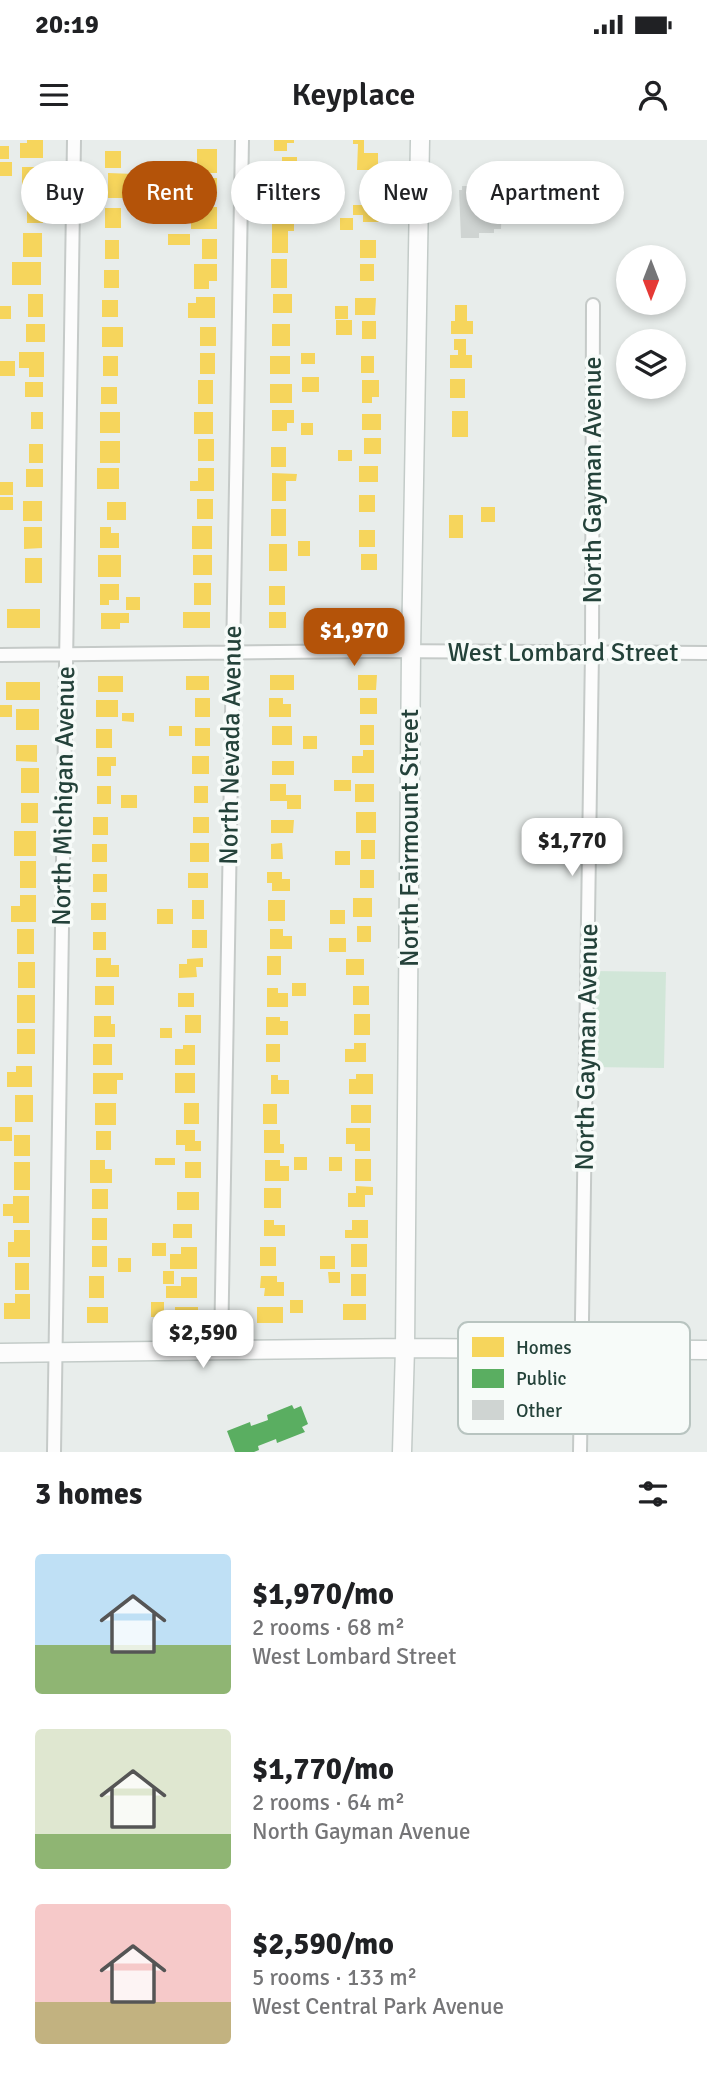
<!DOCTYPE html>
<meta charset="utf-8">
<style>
body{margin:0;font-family:Signika,sans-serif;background:#f6f6f6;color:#202124;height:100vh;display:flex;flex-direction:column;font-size:26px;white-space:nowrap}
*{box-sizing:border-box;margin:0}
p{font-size:23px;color:#757577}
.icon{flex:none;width:38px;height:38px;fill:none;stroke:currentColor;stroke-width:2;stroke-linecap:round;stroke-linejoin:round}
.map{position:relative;height:1312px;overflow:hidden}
.side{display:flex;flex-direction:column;background:#fff;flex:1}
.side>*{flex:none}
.top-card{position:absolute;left:21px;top:21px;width:665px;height:63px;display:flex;gap:14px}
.needle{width:46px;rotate:180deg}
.fabs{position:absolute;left:616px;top:105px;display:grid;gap:14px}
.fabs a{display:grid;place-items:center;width:70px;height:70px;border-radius:50%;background:#fff;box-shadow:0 4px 10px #0003;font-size:35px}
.price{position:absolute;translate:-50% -60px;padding:0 16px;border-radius:14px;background:#fff;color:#222;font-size:23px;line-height:46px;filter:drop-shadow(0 2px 4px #0008)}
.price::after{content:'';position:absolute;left:50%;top:42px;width:21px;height:16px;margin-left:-10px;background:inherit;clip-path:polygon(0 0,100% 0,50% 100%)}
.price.active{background:#b45309;color:#fff}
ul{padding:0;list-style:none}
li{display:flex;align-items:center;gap:21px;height:175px;padding:0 35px}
li span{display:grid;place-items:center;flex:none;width:196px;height:140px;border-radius:7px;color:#555}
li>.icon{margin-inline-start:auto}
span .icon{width:84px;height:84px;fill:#fffc;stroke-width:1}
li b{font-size:30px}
h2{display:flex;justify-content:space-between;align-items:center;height:84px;padding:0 35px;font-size:30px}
.tag{padding:0 24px;border-radius:32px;background:#fff;box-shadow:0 4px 10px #0003;font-size:24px;line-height:63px}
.tag.active{background:#b45309;color:#fff}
.status{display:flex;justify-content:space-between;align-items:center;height:49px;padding:0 35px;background:#fff;direction:ltr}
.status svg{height:19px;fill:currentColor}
header{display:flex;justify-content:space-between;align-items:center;height:91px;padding:0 35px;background:#fff;font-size:32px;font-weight:600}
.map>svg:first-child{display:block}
.green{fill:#d1e6d8}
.homes{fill:#f6d55c}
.public{fill:#5aae61}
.building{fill:#cfd4d2}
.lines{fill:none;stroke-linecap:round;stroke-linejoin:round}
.street-casing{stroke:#c5cac8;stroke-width:16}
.secondary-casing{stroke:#c3cbc8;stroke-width:21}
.street{stroke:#fcfcfc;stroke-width:12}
.secondary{stroke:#fcfcfc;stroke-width:18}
.labels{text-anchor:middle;stroke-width:7;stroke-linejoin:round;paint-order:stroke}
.street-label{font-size:26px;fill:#24423a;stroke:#f7fbf9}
.key{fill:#f7fbf9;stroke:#b8c4c0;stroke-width:2}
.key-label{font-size:19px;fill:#24423a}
</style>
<div class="status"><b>20:19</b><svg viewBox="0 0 49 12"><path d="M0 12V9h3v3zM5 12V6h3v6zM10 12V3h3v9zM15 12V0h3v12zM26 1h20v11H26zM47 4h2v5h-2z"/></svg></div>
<header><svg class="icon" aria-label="menu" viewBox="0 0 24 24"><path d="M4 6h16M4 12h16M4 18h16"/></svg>Keyplace<svg class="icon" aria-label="person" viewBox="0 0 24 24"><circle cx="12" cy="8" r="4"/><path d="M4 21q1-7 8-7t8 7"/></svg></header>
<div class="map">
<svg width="707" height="1312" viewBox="0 0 707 1312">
<rect width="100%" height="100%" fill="#e8edeb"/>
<path class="green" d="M594,831L666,832L664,928L591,927Z"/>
<path class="homes" d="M27,0H43V18H20V3H27Z
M274,0H294V3H287V11H274Z
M353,0H364V13H378V30H357L358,4H353Z
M0,6H9V19H0Z
M197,9H217V33H197Z
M105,11H121V28H105Z
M282,17H297V43H274V25H282Z
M0,22H12V36H0Z
M22,27H41V50H22Z
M108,33L134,34V45H125L124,58H108Z
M202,38H217V57H202Z
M364,42H380V60H364Z
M273,49H289V78H273Z
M27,59H43V83H27Z
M353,65H379V82H363V75H353Z
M200,67H217V89H191V75H200Z
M105,68H121V88H105Z
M340,78H353V90H340Z
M272,83H294V91H288V113H272Z
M23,93H42V117H23Z
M168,94H190V105H168Z
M202,99H217V119H202Z
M105,100H119V119H105Z
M360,100H376V118H360Z
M271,119H287V148H271Z
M12,122H41V145H12Z
M194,124H217V141H209V149H194Z
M360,124H374V141H360Z
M104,130H119V148H104Z
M28,154H43V177H28Z
M273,154H292V173H273Z
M196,157H215V178H188V163H196Z
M355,158H376L375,175H355Z
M102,160H118V177H102Z
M455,165H467V181H473V194H451V181H455Z
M0,166H11V179H0Z
M335,166H348V179H335Z
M336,180H352V195H336Z
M362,181H376V199H362Z
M26,184H45V202H26Z
M272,184H290V206H272Z
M102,187H123V207H102Z
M200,187H216V206H200Z
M454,199H466V215H472V228H450V215H458V210H454Z
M19,212H44V237H29V228H19Z
M200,213H215V234H200Z
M301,213H315V224H301Z
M103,216H118V236H103Z
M270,216H290V234H270Z
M361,216H374V233H361Z
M0,221H15V236H0Z
M302,237H319V252H302Z
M450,239H465V258H450Z
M198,240H213V264H198Z
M362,240H379V257H372V263H362Z
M25,242H43V257H25Z
M270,244H292V263H270Z
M101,247H117V264H101Z
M272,270H294V283H287V291H272Z
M452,271H468V297H452Z
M31,272H43V289H31Z
M100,272H120V293H100Z
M194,272H213V294H194Z
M362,274H381V290H362Z
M301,283H313V295H301Z
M364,298H381V314H364Z
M198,299H214V321H198Z
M100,301H120V323H100Z
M29,304H43V323H29Z
M271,307H286V327H271Z
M338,310H352V321H338Z
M359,326H378V342H359Z
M97,328H119V349H97Z
M198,328H214V351H190V341H198Z
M26,329H43V347H26Z
M272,333L297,334L296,341H286V361H272Z
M0,342H13V355H0Z
M359,355H375V372H359Z
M0,357H13V370H0Z
M197,359H213V379H197Z
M23,361H42V381H23Z
M107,362H126V380H107Z
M481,367H495V382H481Z
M271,369H286V396H271Z
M449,375H463V398H449Z
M192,386H212V409H192Z
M24,387H42V408L24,409Z
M100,387H111V393H119V408H100Z
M359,390H375V407H359Z
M298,401H310V416H298Z
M269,404H287V431H269Z
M361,414H377V430H361Z
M98,415H121V437H98Z
M193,415H212V435H193Z
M25,418H42V443H25Z
M194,443H211V465H194Z
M100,444H119V460H109V465H100Z
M269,446H285V465H269Z
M126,457H140V470H126Z
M7,469H40V488H7Z
M336,471H366V485H336Z
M183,472H210V488H183Z
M269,472H286V488H269Z
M101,473H129V483H120V489H101Z
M270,535H294V550H270Z
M358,535H377L376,550H358Z
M98,536H123V552H98Z
M186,536H209V550H186Z
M6,542H40V560H6Z
M195,558H210V577H195Z
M269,558H283V564H291V577H269Z
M360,558H377V574H360Z
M96,560H118V577H96Z
M0,565H12V577H0Z
M16,569H39V590H16Z
M122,573H134V582L122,581Z
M360,585H374V605H360Z
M169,586H182V596H169Z
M272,586H292V605H272Z
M195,588H210V606H195Z
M96,589H112V608H96Z
M303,596H317V609H303Z
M16,605H37V622L16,621Z
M363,610H374V633H352V616H363Z
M192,616H209V634H192Z
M97,617H116V626H111V636H97Z
M272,621H294V635H272Z
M21,628H39V653H21Z
M334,640H351V651H334Z
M270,644H286V655H301V669H287V661H270Z
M355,644H374V662H355Z
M97,646H111V664H97Z
M194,646H208V663H194Z
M121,655H137V668H121Z
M21,663H38V683H21Z
M356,672H376V693H356Z
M93,677H108V695H93Z
M193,677H209V693H193Z
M271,680H294L293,693H271Z
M14,691H36V716H14Z
M361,700H375V719H361Z
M190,703H209V722H190Z
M282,703L283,719H271V704Z
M92,704H107V722H92Z
M335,711H350V725H335Z
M20,721H36V748H20Z
M360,730H374V748H360Z
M267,732H282V739H290V751H272V743H267Z
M188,733H208V748H188Z
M93,734H107V752H93Z
M20,755H36V782H11V766H20Z
M353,758H372V777H353Z
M192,760H204V779H192Z
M268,760H285V781H268Z
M91,763H106V780H91Z
M157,769H173V784H157Z
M330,770H345V784H330Z
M357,786H371V802H357Z
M17,789H34V814H17Z
M270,789H283V796H292V809H270Z
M192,790H207V808H192Z
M93,792H106V810H93Z
M329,798H346V812H329Z
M267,816H281V835H267Z
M96,818H111V825H119V837H96Z
M203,818V827H196L197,837L179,838V824H187V819Z
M346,819H364V835H346Z
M18,822H35V848H18Z
M292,843H306V856H292Z
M95,846H114V865H95Z
M353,846H369V865H353Z
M267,848H278V853H288V867H267Z
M178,853H194V867H178Z
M17,855H35V883H17Z
M354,874H370V895H354Z
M185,875H201V893H185Z
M94,876H111V884H115V897H94Z
M266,877H280V881H288V895H266Z
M160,888H172V898H160Z
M17,889H35V914H17Z
M354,903H366V922H345V909H354Z
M93,904H112V925H93Z
M266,904H280V922H266Z
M183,905H195V925H175V909H183Z
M16,926H32V947H7V932H16Z
M93,933H123V940H117V954H93Z
M175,933H195V953H175Z
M356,934H373V954H349V939H356Z
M271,935H278V940H289V954H271Z
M15,955H33V982H15Z
M95,963H116V985H95Z
M184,963H199V984H184Z
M263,964H277V984H263Z
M351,965H371V983H351Z
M0,987H12V1001H0Z
M346,988H370V1011H355V1004H346Z
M176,990H195V1001H201V1011H185V1005H176Z
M264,990H280V1004H284V1013H264Z
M96,991H111V1010H96Z
M14,995H30V1016H14Z
M294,1017H307V1030H294Z
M329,1017H342V1031H329Z
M155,1018H175V1025H155Z
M355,1019H371V1041H355Z
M90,1020H105V1029H112V1043H90Z
M265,1020H280V1026H289V1041H265Z
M14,1022H30V1050H14Z
M185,1022H201V1038H185Z
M356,1046L373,1047V1055H365V1067H348V1053H356Z
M264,1048H281V1068H264Z
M92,1049H108V1069H92Z
M177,1052H199V1070H177Z
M13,1056H29V1083H13V1076H3V1064H13Z
M92,1078H107V1100H92Z
M264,1080H274V1085H285V1096H264Z
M352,1080H368V1098H345V1090H352Z
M173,1084H192V1098H173Z
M14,1090H30V1117H8V1102H14Z
M152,1103H166V1116H152Z
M351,1104H367V1127H351Z
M92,1106H107V1127H92Z
M181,1107H197V1129H170V1114H181Z
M260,1107H276V1126H260Z
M320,1116H335V1129H320Z
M118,1118H131V1132H118Z
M15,1123H29V1150H15Z
M163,1131H174V1144H163Z
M328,1132H340V1143H329Z
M351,1134H366V1156H351Z
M89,1136H104V1158H89Z
M261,1136H277V1142H284V1156H264L265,1148H260Z
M181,1137H197V1158H166V1146H181Z
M15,1154H30V1179H4V1163H15Z
M290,1160H303V1173H290Z
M151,1162H164V1177H151Z
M343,1164H366V1180H343Z
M87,1167H108V1183H87Z
M175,1167H198V1182H175Z
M257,1167H283V1183H257Z"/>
<path class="public" d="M292,1265L294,1269L301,1266L308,1284L302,1287L305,1292L277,1303L276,1299L258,1306L259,1310L254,1312H235L227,1291L250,1282L251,1286L268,1280L267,1275Z"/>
<path class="building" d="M468,42H476V52H488V64H502L501,89H494V93H479V98H461L459,50H462V46H468Z"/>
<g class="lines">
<defs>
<path id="street" d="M0,515L374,511L707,513
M221,1210L242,0
M54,1312L74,0
M580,1312L592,512L593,165"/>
<path id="secondary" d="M0,1213L405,1208L707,1210
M402,1312L405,1208L411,512L420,0"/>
</defs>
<use href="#street" class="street-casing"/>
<use href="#secondary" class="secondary-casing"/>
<use href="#street" class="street"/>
<use href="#secondary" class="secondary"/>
</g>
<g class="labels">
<g class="street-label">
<text transform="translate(592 340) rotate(-90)" y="9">North Gayman Avenue</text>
<text x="563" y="521">West Lombard Street</text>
<text transform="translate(230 605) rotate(-89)" y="9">North Nevada Avenue</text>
<text transform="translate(63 656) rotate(-89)" y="9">North Michigan Avenue</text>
<text transform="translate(409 698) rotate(-90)" y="9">North Fairmount Street</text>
<text transform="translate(586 907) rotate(-89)" y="9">North Gayman Avenue</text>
</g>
</g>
<rect x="458" y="1182" width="232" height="112" rx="10" class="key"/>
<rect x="472" y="1197" width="32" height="20" fill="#f6d55c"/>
<rect x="472" y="1229" width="32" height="19" fill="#5aae61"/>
<rect x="472" y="1260" width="32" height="20" fill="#cfd4d2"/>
<g class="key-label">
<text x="516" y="1214">Homes</text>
<text x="516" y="1245">Public</text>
<text x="516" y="1277">Other</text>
</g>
</svg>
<div class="fabs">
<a><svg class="needle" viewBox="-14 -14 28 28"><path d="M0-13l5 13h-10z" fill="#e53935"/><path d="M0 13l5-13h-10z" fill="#757577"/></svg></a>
<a><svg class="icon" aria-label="layers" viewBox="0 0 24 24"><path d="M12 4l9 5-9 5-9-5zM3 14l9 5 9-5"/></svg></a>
</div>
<b class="price active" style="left:354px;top:528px">$1,970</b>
<b class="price" style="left:572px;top:738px">$1,770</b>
<b class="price" style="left:203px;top:1230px">$2,590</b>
<div class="top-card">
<a class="tag">Buy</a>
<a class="tag active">Rent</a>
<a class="tag">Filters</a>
<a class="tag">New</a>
<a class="tag">Apartment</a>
</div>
</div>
<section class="side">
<h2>3 homes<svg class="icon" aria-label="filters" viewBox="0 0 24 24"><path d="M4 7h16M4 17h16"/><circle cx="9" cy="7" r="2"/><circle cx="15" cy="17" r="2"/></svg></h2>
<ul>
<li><span style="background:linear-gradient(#bfe0f5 65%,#8fb573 0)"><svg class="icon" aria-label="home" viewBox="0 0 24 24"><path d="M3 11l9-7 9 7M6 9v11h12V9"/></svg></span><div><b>$1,970/mo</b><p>2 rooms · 68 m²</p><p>West Lombard Street</p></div></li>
<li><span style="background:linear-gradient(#dfe7d0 75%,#8fb573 0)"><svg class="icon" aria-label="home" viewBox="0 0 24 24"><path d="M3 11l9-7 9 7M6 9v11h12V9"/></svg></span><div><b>$1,770/mo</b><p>2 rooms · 64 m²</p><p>North Gayman Avenue</p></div></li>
<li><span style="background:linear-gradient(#f6c9c9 70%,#c2b280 0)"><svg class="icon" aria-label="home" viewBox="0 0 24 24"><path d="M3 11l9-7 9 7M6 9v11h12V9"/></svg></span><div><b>$2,590/mo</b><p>5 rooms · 133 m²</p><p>West Central Park Avenue</p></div></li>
</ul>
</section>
